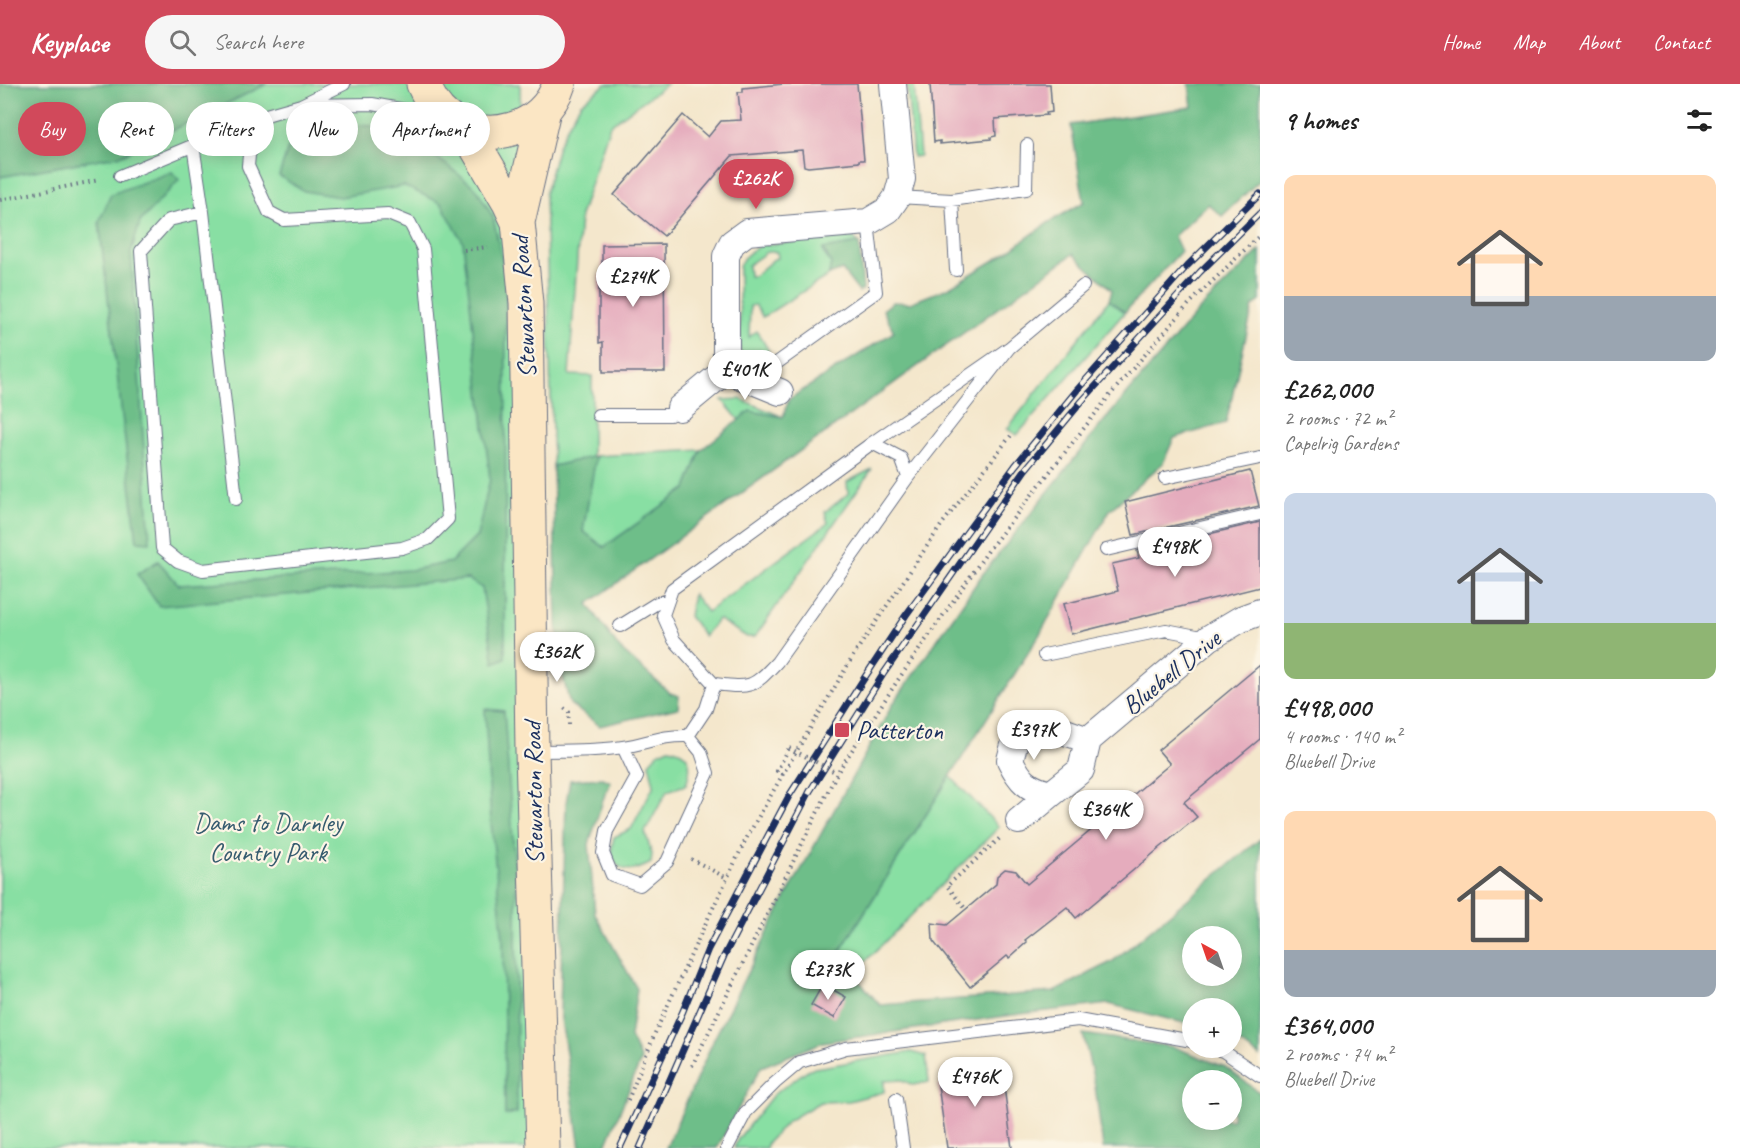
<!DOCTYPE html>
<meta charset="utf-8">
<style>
body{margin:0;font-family:Caveat,sans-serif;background:#f6f6f6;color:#222;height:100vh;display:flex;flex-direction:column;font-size:22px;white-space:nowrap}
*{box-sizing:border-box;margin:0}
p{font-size:20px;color:#767676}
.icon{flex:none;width:33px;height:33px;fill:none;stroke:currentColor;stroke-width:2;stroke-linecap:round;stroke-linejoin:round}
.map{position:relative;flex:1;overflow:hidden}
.drawer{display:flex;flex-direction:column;background:#fff;width:480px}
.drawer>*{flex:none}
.banner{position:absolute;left:18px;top:18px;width:570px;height:54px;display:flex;gap:12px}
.needle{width:39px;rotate:320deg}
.tools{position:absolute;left:1182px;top:842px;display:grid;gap:12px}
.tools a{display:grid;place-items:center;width:60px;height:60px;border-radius:50%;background:#fff;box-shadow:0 3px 15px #0003;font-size:30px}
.price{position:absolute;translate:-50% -51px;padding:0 14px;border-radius:21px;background:#fff;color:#222;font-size:20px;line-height:39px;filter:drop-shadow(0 2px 3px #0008)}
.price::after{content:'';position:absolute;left:50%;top:36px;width:18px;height:14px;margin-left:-9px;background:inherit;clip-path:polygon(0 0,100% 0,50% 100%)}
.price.selected{background:#d1495b;color:#fff}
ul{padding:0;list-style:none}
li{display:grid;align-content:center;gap:12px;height:318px;padding:0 24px}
li span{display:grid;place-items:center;height:186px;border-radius:12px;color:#555}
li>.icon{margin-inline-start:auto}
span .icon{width:108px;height:108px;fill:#fffc;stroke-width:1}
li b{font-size:26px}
h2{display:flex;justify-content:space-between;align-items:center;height:72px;padding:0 24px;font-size:26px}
.tag{padding:0 21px;border-radius:27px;background:#fff;box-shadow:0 3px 15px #0003;font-size:21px;line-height:54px}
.tag.selected{background:#d1495b;color:#fff}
header{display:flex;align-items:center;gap:36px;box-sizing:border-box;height:84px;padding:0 30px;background:#d1495b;color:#fff}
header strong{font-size:28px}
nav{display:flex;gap:33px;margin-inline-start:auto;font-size:21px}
.search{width:420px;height:54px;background:#f6f6f6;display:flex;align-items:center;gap:15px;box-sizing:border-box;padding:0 21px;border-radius:33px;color:#767676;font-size:22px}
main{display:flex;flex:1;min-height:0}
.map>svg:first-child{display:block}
.green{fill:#88dfa3;stroke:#528780;stroke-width:1.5;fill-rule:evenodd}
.forest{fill:#6ebe89;stroke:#447674;stroke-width:1.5;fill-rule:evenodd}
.building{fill:#e5acbd}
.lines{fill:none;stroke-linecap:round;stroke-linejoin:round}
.lane-casing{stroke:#676f84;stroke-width:14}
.street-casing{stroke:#676f84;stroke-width:28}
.secondary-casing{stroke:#676f84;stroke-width:35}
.path{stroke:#676f84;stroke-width:4;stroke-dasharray:1.5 4.5;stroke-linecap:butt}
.lane{stroke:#fff;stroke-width:12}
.street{stroke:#fff;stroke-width:26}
.secondary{stroke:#fbe6c4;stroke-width:33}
.rail-casing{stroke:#1b2f5e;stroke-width:7}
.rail{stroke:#fcf5e5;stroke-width:4.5;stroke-dasharray:14;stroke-linecap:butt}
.path-bridge{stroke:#676f84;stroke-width:4;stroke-dasharray:1.5 4.5;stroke-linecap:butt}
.poi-dot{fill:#d1495b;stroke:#fcf5e5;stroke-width:2}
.labels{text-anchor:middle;stroke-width:4.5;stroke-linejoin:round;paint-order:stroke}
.street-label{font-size:26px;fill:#1b2f5e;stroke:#fcf5e5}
.poi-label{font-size:26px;fill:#1b2f5e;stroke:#fcf5e5;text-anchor:start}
.park-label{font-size:26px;fill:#365b6f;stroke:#fcf5e5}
</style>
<header>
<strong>Keyplace</strong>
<div class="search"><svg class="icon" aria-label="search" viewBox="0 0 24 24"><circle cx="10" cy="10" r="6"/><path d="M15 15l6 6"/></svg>Search here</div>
<nav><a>Home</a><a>Map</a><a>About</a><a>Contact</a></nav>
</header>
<main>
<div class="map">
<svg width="1260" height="1064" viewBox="0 0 1260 1064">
<rect width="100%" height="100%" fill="#fcf5e5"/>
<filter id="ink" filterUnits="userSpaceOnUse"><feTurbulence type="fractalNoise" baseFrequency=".0167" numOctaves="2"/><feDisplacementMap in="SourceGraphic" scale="12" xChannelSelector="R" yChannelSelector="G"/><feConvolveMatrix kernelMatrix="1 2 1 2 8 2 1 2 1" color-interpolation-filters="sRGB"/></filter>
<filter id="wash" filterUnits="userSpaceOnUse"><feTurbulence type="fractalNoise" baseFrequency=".008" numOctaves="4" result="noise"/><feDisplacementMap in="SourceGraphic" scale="24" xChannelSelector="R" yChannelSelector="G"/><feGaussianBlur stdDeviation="1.35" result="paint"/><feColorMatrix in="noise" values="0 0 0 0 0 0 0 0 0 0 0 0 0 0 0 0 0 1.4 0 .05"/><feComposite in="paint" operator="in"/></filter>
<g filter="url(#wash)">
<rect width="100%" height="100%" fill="#f4e7cc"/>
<path class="green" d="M0,0H520L542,1064H0Z
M606,0H667L610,41L580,132L569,291L592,292V373L553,382L545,110L558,62L569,39L581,19Z
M907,0H914L920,72L913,73Z
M853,153L859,159L823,165L824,170L831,179L829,191L763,233L755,221L750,222L749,253L757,247L769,267L759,272L753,270L746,275L740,267L739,184C741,173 752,167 761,161ZM767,168H777L778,174L774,175L754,192H749L748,181Z
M1109,216L1125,228L1017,351L1007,345Z
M740,315L783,333L750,327L739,336L722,316Z
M701,366L686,405L604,463L582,450L596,372Z
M872,385L755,553H747L718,535L704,552L689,532L693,510L707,528L828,439L825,428L848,410L847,398Z
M669,664C693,668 692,683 686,701L667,707L645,748L652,770L651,779C626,793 605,784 614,753L631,745L654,701L649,679L658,669Z
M950,692L999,743L853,890L837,872Z
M911,968L926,972L929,998L913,1001L902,996L884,997V1008L849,1017L820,1018L788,1037L768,1058L766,1064H734L738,1055L773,1011L809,985Z"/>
<path class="forest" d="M0,0H267L122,71L0,93Z
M1189,0H1260V96L1222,132L1208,120L1174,152L1181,167L1125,228L1109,216L1112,206L1073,170L588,520L619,564L670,609L679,612L678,624L600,642L570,620L561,586L557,540L553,382L596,372L583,447L604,463L686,405L701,366L750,327L783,333L789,315L894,248L883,226L893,218L910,219L948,204L1003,171L1048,139L1084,118L1071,41L1192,23Z
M318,38L399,44L476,104L493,133L506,193L505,574L494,579L482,504L468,495L159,522L137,490L158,477L179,501L411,486L451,478L477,452L490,395L463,158L441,119L404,102L340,113L304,107L279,92L288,64Z
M172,88L179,96L140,138L131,168L150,458L137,457L99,138L111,110Z
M859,159L863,206L859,208L842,186L829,191L831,179L823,165Z
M1260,166V217L1253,222L1226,339L1174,354L1163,379L1110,426L1038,553L837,872L880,921L1054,908L1113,877L1260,755V973L1232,954V924H1192V941L1109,920L1020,930L823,958L761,983L717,1064H666L714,955L782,820L893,620L982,491L1104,337L1199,226ZM1192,852H1232V891H1192Z
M485,625L504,627L516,800L517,1029L505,1031L503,854L491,738Z
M603,694L611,698L605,710L589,760L595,830L637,905L630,953L641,976L605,1064H580L560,928L566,719L570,696Z
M1083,950L1174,963L1225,983L1260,1009V1061L1257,1064H1103L1095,1002ZM1192,996H1232V1035H1192Z"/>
<g id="blocks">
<path class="building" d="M784,0H857L864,76H859V78L808,83L804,82L802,66L732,72L664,152L614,111L683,31L708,53L721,37L741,36L738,8H743V4Z
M930,0H1050L1052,28L1046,29L1047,31L995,35L996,52L991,53V55L940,60V57L934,58Z
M664,160L665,288H603V258L599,259V191L602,190V161Z
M1250,387L1259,422L1133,451L1125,418Z
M1260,438V503L1071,550L1063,520L1118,507L1112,480L1139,474L1137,467Z
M1260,581V655L1184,718L1197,733L1076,834L1067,823L1025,856L1027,858L1009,874L1007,872L970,903L933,857L932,839L947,841L996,800L997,792L1005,785L1016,787L1027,800L1170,680L1158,666Z
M823,900L846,913L834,934L811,921Z
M1001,979L1012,1064H947L938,1001L944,1000L942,987Z"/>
</g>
</g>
<g filter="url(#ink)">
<use href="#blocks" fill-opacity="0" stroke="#676f84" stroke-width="1.5"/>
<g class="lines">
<defs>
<path id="lane" d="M305,21L372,20L434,31
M193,61L203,128L236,415
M120,92L266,31L301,21L344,0
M897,113L952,116L1026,105L1027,61
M952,116L956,186
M203,128L169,136L141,167L162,464L178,477L203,486L402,464L428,455L448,435L423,165L410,139L388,130L284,136L269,128L248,82L249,71L266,31
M1009,264L1083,202
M762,300L774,281L876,208L868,138
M598,331H670L680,324
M872,359L901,374L908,393L777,578C752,605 750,604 714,600L674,556L663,531L672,505Z
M872,359L1009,264L908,393
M1165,394L1260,374
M1106,466L1260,430
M620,542L657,519L668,516
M1044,571L1166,546L1207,554
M688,652L706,625L714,600
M534,667C563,666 595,668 623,663C648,659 662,651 688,652L701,668L708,689L667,778L640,801L612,791L603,769L607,747L637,693L623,663
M1211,963L1223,967L1260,992
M896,1015L903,1064
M727,1064L746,1028L775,999L800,978L846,964L1078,936L1192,957"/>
<path id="street" d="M726,286L780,308
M680,324L726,286V172L732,159L747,148L868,138L888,126L897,113L902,95L893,0
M1088,656L1040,639L1016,654L1010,676C1020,697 1028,705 1051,710L1081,686L1088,656L1209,554L1241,535L1260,528
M1019,737L1051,710"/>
<path id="secondary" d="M423,0C429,13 435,25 447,34C484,63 545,46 559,0
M465,44L509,119L518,138
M543,1064L532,667L526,219L518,138L544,26"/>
</defs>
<use href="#lane" class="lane-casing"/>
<use href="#street" class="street-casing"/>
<use href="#secondary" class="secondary-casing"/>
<path class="path" d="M0,116L99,96
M464,166L488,163
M564,624L569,628V645
M783,690L777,687L789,664
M691,775L727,794
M964,823L947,802L1000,754
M692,982L837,689L898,596L990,464L1110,311L1189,220L1260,151
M628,1016L655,949L702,847L746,755L783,690L855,569L942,440L1013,349"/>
<use href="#lane" class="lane"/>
<use href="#street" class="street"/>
<use href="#secondary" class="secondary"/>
<defs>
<path id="rail" d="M620,1064L683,927L708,865L789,712L863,596L906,531L1015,382L1077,306L1187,182L1260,110
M640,1064L724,872L810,707L884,589L1025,386L1082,317L1200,188L1260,129"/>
</defs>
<use href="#rail" class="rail-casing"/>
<use href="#rail" class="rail"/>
<path class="path-bridge" d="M789,664L837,689"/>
</g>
</g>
<rect class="poi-dot" x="834" y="638" width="16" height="16" rx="3"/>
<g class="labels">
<g class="street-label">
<text transform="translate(523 223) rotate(-93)" y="9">Stewarton Road</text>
<text transform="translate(1171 588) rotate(-39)" y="9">Bluebell Drive</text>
<text transform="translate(533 709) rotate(-91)" y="9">Stewarton Road</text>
</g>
<g class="poi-label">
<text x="856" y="655">Patterton</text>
</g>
<g class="park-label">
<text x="268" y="747">Dams to Darnley<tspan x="268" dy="30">Country Park</tspan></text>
</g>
</g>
</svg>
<div class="tools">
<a><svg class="needle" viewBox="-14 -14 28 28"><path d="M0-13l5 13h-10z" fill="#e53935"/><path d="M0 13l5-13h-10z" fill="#767676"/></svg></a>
<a>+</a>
<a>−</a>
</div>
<b class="price selected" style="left:756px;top:126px">£262K</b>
<b class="price" style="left:633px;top:224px">£274K</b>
<b class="price" style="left:745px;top:317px">£401K</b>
<b class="price" style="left:1175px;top:494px">£498K</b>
<b class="price" style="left:557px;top:599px">£362K</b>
<b class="price" style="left:1034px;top:677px">£397K</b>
<b class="price" style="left:1106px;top:757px">£364K</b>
<b class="price" style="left:828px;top:917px">£273K</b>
<b class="price" style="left:975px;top:1024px">£476K</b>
<div class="banner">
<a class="tag selected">Buy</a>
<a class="tag">Rent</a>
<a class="tag">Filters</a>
<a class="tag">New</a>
<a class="tag">Apartment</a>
</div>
</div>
<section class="drawer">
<h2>9 homes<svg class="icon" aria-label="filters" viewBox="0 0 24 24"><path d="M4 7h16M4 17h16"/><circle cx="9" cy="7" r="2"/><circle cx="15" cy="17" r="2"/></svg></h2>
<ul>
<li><span style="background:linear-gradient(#ffd9b3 65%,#9aa5b1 0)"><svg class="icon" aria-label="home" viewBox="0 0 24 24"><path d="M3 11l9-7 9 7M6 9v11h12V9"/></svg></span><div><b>£262,000</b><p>2 rooms · 72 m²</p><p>Capelrig Gardens</p></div></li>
<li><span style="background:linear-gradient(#c9d6e8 70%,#8fb573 0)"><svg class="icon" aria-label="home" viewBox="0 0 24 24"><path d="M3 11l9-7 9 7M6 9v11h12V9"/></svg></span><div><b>£498,000</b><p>4 rooms · 140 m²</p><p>Bluebell Drive</p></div></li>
<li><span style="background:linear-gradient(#ffd9b3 75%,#9aa5b1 0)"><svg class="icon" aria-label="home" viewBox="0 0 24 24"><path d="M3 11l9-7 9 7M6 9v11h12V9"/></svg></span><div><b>£364,000</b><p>2 rooms · 74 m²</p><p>Bluebell Drive</p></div></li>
</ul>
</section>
</main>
